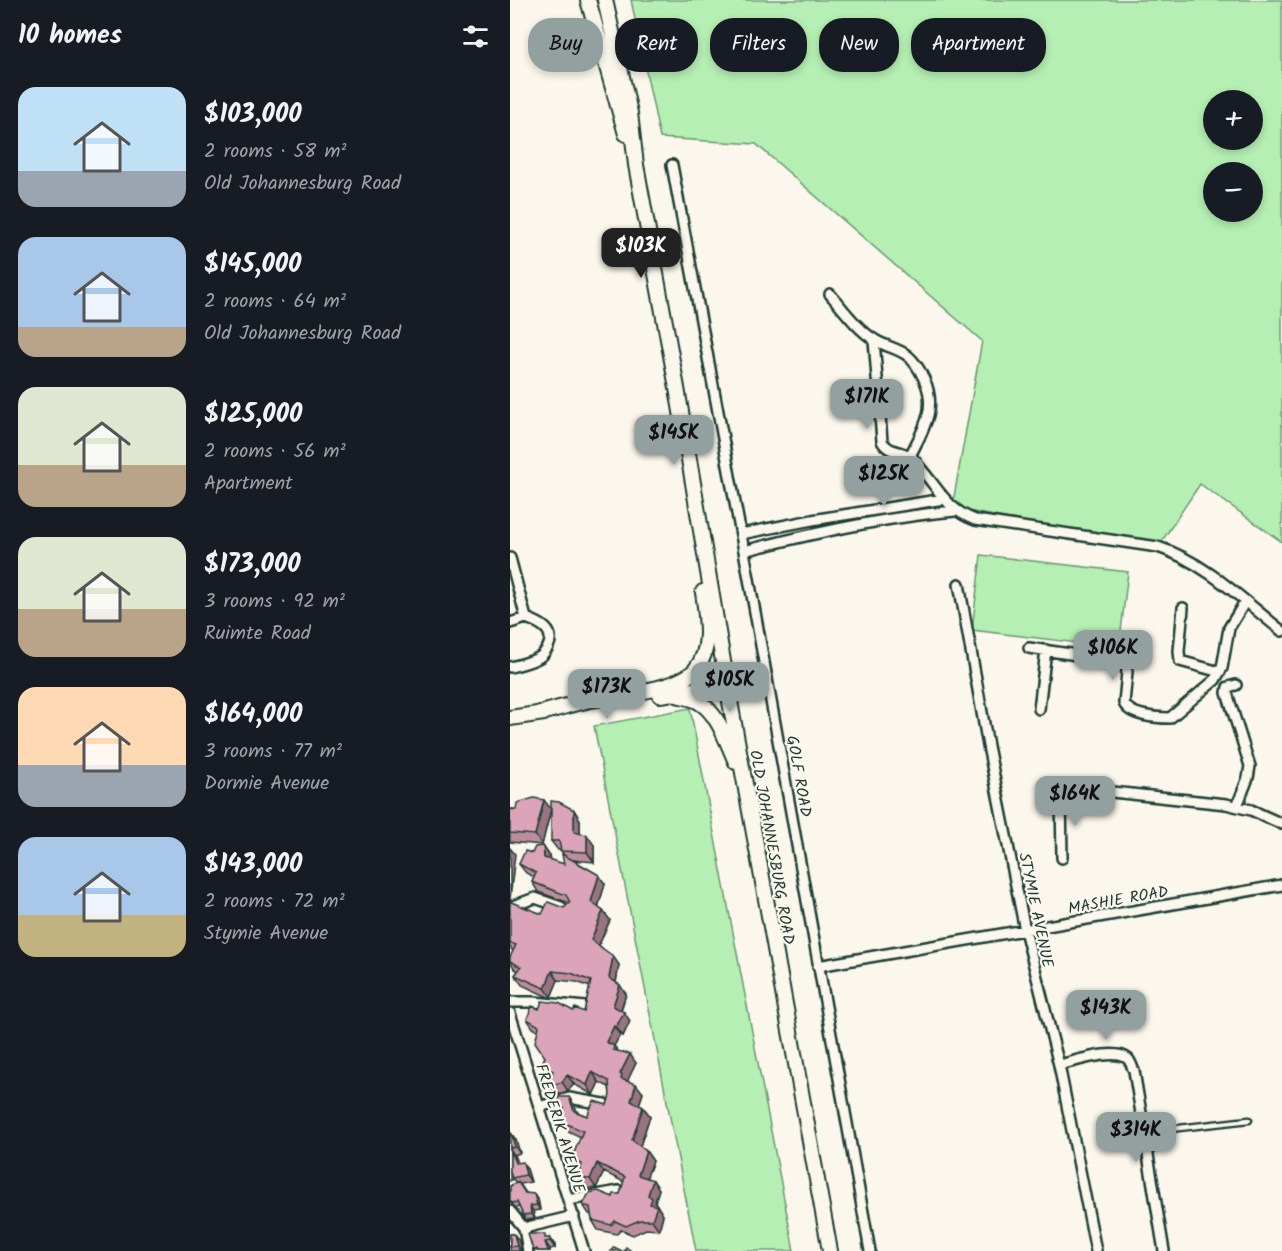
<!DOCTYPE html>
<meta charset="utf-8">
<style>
body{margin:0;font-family:Kalam,sans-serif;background:#242831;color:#f1f3f6;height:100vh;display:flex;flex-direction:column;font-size:22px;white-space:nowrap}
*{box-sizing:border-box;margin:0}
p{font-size:20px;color:#9ea1a6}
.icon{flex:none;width:33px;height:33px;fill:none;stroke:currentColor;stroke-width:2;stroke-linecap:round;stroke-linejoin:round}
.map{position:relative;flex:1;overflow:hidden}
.side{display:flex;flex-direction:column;background:#171b24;width:510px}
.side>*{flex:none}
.top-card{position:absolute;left:18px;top:18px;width:570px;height:54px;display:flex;gap:12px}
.fabs{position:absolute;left:693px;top:90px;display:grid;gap:12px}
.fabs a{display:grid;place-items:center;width:60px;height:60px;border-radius:50%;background:#171b24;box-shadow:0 3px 9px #0003;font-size:30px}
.price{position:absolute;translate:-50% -51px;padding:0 14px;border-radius:12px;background:#92a19f;color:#111;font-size:20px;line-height:39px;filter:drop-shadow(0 2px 3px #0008)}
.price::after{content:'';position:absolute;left:50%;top:36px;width:18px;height:14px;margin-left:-9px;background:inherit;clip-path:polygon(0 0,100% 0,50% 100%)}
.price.on{background:#222;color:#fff}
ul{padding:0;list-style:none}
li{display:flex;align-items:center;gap:18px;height:150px;padding:0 18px}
li span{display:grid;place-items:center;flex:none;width:168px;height:120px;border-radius:18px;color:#555}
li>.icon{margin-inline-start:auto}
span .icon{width:72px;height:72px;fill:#fffc;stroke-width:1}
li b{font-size:26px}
h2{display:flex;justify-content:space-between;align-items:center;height:72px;padding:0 18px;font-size:26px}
.chip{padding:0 21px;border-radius:24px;background:#171b24;box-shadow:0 3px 9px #0003;font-size:21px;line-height:54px}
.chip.on{background:#92a19f;color:#111}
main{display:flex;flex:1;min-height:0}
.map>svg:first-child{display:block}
.green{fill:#b5efb3;stroke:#6a9674;stroke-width:1.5;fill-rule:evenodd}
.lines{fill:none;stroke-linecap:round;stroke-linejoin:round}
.lane-casing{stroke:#1f3d34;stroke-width:9}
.street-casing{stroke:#1f3d34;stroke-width:14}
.secondary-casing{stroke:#1f3d34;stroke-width:18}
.lane{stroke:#fbf7ec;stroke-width:4.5}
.street{stroke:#fbf7ec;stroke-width:9}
.secondary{stroke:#fbf7ec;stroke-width:14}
.wall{fill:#bd8d9e;stroke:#1f3d34;stroke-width:1.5}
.shaded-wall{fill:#9a7381;stroke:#1f3d34;stroke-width:1.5}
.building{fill:#dca4b8;stroke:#1f3d34;stroke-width:1.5}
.labels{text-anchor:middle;stroke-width:4.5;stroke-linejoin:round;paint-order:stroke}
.street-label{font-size:16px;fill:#1f3d34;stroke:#fbf7ec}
</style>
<main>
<section class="side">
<h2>10 homes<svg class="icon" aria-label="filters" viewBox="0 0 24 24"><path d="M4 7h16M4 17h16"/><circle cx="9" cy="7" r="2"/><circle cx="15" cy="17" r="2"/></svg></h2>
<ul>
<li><span style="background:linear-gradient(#bfe0f5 70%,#9aa5b1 0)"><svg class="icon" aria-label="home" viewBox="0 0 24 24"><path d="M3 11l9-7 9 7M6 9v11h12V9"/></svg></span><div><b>$103,000</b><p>2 rooms · 58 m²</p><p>Old Johannesburg Road</p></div></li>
<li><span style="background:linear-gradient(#a9c7e8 75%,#b9a48a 0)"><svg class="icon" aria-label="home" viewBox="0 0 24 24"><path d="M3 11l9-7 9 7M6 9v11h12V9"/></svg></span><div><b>$145,000</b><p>2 rooms · 64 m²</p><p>Old Johannesburg Road</p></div></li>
<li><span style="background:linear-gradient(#dfe7d0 65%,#b9a48a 0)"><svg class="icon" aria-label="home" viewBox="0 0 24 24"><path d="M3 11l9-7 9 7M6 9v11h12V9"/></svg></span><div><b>$125,000</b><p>2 rooms · 56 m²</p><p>Apartment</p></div></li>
<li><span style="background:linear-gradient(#dfe7d0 60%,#b9a48a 0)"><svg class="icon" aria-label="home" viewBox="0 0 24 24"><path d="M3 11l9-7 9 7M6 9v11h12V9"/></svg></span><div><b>$173,000</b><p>3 rooms · 92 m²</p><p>Ruimte Road</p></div></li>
<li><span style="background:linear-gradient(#ffd9b3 65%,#9aa5b1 0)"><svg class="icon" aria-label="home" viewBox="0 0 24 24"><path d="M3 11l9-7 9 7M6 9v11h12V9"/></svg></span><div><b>$164,000</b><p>3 rooms · 77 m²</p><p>Dormie Avenue</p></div></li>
<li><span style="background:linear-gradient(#a9c7e8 65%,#c2b280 0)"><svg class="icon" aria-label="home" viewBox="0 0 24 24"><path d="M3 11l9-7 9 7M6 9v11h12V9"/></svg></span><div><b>$143,000</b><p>2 rooms · 72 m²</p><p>Stymie Avenue</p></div></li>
</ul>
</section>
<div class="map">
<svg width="772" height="1251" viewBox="0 0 772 1251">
<rect width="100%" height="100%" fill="#fbf7ec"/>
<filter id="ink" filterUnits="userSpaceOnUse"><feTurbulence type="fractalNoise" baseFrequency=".0167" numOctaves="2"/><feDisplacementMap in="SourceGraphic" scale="12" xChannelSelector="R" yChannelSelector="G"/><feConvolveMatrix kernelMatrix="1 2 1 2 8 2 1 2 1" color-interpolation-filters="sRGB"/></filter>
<g filter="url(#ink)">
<path class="green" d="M121,0H772V542L690,484L648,547L442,508L472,341L246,144L150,138ZM704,100H742V140H704ZM704,172H742V212H704Z
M471,555L618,572L609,648L462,630Z
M180,708L284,1251H186L84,726Z"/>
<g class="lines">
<defs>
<path id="lane" d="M634,1132L739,1120"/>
<path id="street" d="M162,165L234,551L360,1251
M320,294C333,309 348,330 365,340C376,347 388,348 398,356C405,362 410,370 414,379C428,408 413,430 400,456
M364,340L372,441C378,453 391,450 401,457C404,459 407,464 410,468C429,489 436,509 465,520L648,547C695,562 734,601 772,631
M231,534L302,520L434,499
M234,551C303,533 374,517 445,511
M0,558L16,618C30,623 46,630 38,647C35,652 33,656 28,658C20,662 9,665 0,667
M449,584L478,746L515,930L549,1065L586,1251
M673,608L669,651L670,661L710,672
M0,623L16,618
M519,648L615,662L617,672L614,703C619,716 647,718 660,718L705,680L712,668L719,628L735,602
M217,685L257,677
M726,685L718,687L717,693L740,766L738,778L727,806
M529,709L536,650
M552,858L551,796L552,792L564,788L716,804L741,810L772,824
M0,907L25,898L51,907
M308,966L772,885
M0,1002H24L75,1007
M0,1013L74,1251
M549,1065C564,1062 605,1047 618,1059C621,1062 622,1067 624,1071L654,1251
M29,1107L59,1098L94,1104
M58,1200L109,1191
M0,1211L14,1228
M18,1251L14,1228L64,1216"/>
<path id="secondary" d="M78,0L116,134
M95,0L120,113L126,165L167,388L217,685L320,1251
M150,695L217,685
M167,695C174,697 183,698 189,702C208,713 217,742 226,762
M26,714C44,710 62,704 80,700C108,694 168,691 186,669C203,648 196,616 193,592
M0,718L34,713"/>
</defs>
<use href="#lane" class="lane-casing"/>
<use href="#street" class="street-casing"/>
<use href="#secondary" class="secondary-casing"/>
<use href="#lane" class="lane"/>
<use href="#street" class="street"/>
<use href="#secondary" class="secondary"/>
</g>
<path class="wall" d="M0,809H41L32,845L0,842Z
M64,810L70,820V834L84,845V862L63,860L89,875L95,884L88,907L93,911L100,920L89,945L109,965L106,983L116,994L111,1011L120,1021L113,1036L110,1035L104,1046L108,1051L126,1063L117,1081L133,1093L129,1105L133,1107L140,1116L130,1146L136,1151L143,1161L136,1178L149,1189L145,1202L153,1215L149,1230L136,1229L123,1235L111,1230L107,1234L88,1230L82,1220L81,1214H79L73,1205L110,1194L114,1182L94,1172L86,1188H76L69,1178L71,1170L68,1169L61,1160L71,1137L58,1131L52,1122L53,1113L46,1104L65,1106L67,1112L77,1116L97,1105L100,1095L99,1087L89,1082L83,1095L64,1084L58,1091L49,1094L45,1092L39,1083L41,1076L38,1074L31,1065L35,1057L28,1031L23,1028L17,1019L29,1009L74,1012L80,987L67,982L48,980L41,997H38L12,985L5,975L8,971L5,969L0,962V957L3,951L0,948V903L32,914L54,908L60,903L28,892L22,882L24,877L16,873L9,864L22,853L33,846L39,855L40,860L54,864V856L51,850H48L41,841Z
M0,1133H1L6,1140L10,1153L4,1155L7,1163L17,1169L21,1182L10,1184L16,1193L28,1199L30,1210L23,1211L25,1219L16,1220L9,1207L6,1208L0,1202V1186L6,1183L3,1179L0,1181Z
M0,1234H4L9,1241L11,1251H0Z
M37,1238L45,1245V1248L40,1249V1251H23V1250Z"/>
<path class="shaded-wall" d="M34,800L41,809L32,845L25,835Z
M64,810L70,820V841L64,832Z
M77,835L84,845V862L77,852Z
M33,846L39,855L40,867L34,858Z
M0,848L5,854L0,900Z
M89,875L95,884L87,911L81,902Z
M93,911L100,920L87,949L81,940Z
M103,956L109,965L105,987L99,978Z
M42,971L48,980L41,997L35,988Z
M110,985L116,994L109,1015L103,1006Z
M114,1012L120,1021L113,1036L106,1027Z
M104,1026L110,1035L104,1046L111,1055L110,1059L96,1042Z
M120,1054L126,1063L117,1082L111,1079L110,1074Z
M82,1072L89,1082L83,1095L77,1085Z
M57,1075L64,1084L58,1091L52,1082Z
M126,1084L133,1093L127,1110L121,1101Z
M59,1097L65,1106L70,1120L64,1111Z
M133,1107L140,1116L129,1149L122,1140Z
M1,1133L6,1140L10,1153L5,1147Z
M0,1149L4,1155L10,1170L5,1163Z
M136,1151L143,1161L134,1184L128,1175Z
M13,1162L17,1169L21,1182L16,1175Z
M87,1163L94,1172L86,1188L80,1179Z
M143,1180L149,1189L145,1202L153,1215L149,1230L142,1220L140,1204L138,1195Z
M24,1194L28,1199L30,1210L27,1205Z
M20,1206L23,1211L25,1219L21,1214Z
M4,1234L9,1241L11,1251H10L7,1246Z
M40,1238L45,1245V1248L40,1241Z
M35,1242L40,1249V1251H38Z"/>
<path class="building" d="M24,798L34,800L25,835L0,833V809L6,810L7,803Z
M41,801L49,802L64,810V832L77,835V852L51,851L49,841H41Z
M33,846L34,858L54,864L52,854L89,875L81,902L93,911L81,940L103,956L99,978L110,985L103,1006L114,1012L106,1027L104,1026L96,1042L104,1046L103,1050L120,1054L110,1074L112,1075L111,1079L126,1084L121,1101L133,1107L122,1140L136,1151L128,1175L143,1180L138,1195L142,1198L140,1204L147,1206L142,1220H130L116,1226L105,1221L101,1225L82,1220L80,1207L73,1205L79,1193L88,1191L103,1197L104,1194H110L115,1177L87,1163L80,1179L69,1178L72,1164L61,1160L73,1131L52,1122L54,1108L46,1104L49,1097H59L64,1111L77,1116L84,1101L97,1105L100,1095L99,1081L82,1072L77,1085L57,1075L52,1082L42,1085L39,1083L43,1071L31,1065L35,1057L25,1042L29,1026L17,1019L22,1006L29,1009L32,1001L49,1003L63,1011L65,1008L74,1012L81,981L61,973L42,971L35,988L32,987L5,975L11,967L0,961V957L6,945L0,943V903L1,902L32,914L38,902L54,908L60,902L56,895L22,882L26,873L9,864L15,851L22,853L25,847Z
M0,1133H1L5,1147L0,1148Z
M0,1150L5,1163L13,1162L16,1175L2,1178L0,1172Z
M8,1182L15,1193L24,1194L27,1205L20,1206L21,1214L13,1215L7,1202L3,1203L0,1201V1186Z
M0,1234H4L7,1246L0,1247Z
M18,1234H35V1238H40V1241L35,1242L38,1251H28L27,1249L23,1250Z
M104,1247L112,1251H101Z
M116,1247L121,1251H114Z"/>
</g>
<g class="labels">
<g class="street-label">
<text transform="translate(290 776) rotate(80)" y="6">GOLF ROAD</text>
<text transform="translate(263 847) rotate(80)" y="6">OLD JOHANNESBURG ROAD</text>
<text transform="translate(608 899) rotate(-10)" y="6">MASHIE ROAD</text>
<text transform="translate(527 910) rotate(78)" y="6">STYMIE AVENUE</text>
<text transform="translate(51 1128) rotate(73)" y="6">FREDERIK AVENUE</text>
</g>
</g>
</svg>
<div class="fabs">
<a>+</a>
<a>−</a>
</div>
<b class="price on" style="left:131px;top:279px">$103K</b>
<b class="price" style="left:357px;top:430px">$171K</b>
<b class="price" style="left:164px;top:466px">$145K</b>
<b class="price" style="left:374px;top:507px">$125K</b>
<b class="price" style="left:603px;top:681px">$106K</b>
<b class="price" style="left:220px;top:713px">$105K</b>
<b class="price" style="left:97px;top:720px">$173K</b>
<b class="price" style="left:565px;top:827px">$164K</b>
<b class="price" style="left:596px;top:1041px">$143K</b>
<b class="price" style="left:626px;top:1163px">$314K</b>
<div class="top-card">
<a class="chip on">Buy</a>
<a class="chip">Rent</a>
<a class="chip">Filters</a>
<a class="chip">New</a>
<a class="chip">Apartment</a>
</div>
</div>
</main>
